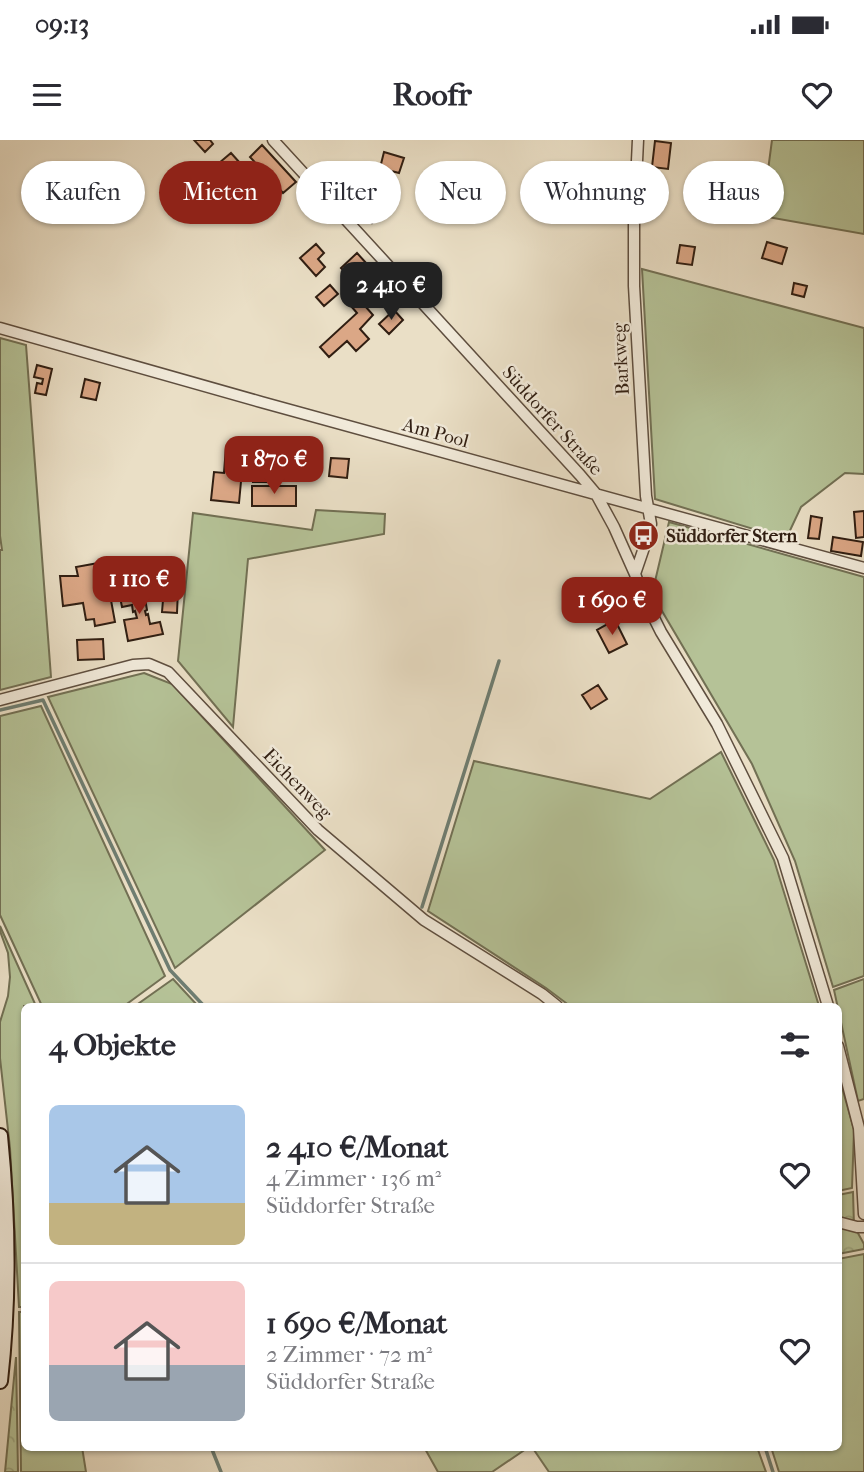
<!DOCTYPE html>
<html lang="de">
<meta charset="utf-8">
<style>
body{margin:0;font-family:"IM FELL French Canon",serif;background:#f7f7f7;color:#2b2b33;height:100vh;display:flex;flex-direction:column;font-size:26px;white-space:nowrap}
*{box-sizing:border-box;margin:0}
p{font-size:23px;color:#7c7c81}
.icon{flex:none;width:38px;height:38px;fill:none;stroke:currentColor;stroke-width:2;stroke-linecap:round;stroke-linejoin:round}
.map{position:relative;flex:1;overflow:hidden}
.details{position:absolute;left:21px;top:863px;width:821px;height:448px;display:flex;flex-direction:column;background:#fff;border-radius:10px;box-shadow:0 2px 5px #0004}
.details>*{flex:none}
.guide{position:absolute;left:21px;top:21px;width:822px;height:63px;display:flex;gap:14px}
.price{position:absolute;translate:-50% -60px;padding:0 16px;border-radius:14px;background:#8f2418;color:#fff;font-size:23px;line-height:46px;filter:drop-shadow(0 2px 4px #0008)}
.price::after{content:'';position:absolute;left:50%;top:42px;width:21px;height:16px;margin-left:-10px;background:inherit;clip-path:polygon(0 0,100% 0,50% 100%)}
.price.current{background:#222;color:#fff}
ul{padding:0;list-style:none}
li{display:flex;align-items:center;gap:21px;height:175px;padding:0 28px}
li+li{border-top:2px solid #e1e1e2}
li span{display:grid;place-items:center;flex:none;width:196px;height:140px;border-radius:10px;color:#555}
li>.icon{margin-inline-start:auto}
span .icon{width:84px;height:84px;fill:#fffc;stroke-width:1}
li b{font-size:30px}
h2{display:flex;justify-content:space-between;align-items:center;height:84px;padding:0 28px;font-size:30px}
.tag{padding:0 24px;border-radius:32px;background:#fff;box-shadow:0 2px 5px #0004;font-size:24px;line-height:63px}
.tag.current{background:#8f2418;color:#fff}
.status{display:flex;justify-content:space-between;align-items:center;height:49px;padding:0 35px;background:#fff;direction:ltr}
.status svg{height:19px;fill:currentColor}
header{display:flex;justify-content:space-between;align-items:center;height:91px;padding:0 28px;background:#fff;font-size:32px;font-weight:700}
.map>svg:first-child{display:block}
.grass{fill:#b5c297;stroke:#727054;stroke-width:2}
.forest{fill:url(#forest-crowns);stroke:#727054;stroke-width:2}
.lines{fill:none;stroke-linecap:round;stroke-linejoin:round}
.stream{stroke:#6e7d71;stroke-width:3.5}
.building{fill:#dba786;stroke:#301e12;stroke-width:2}
.street-casing{stroke:#5e4e3f;stroke-width:13}
.secondary-casing{stroke:#301e12;stroke-width:18}
.street{stroke:#f1eada;stroke-width:10}
.secondary{stroke:#f1eada;stroke-width:14}
.labels{text-anchor:middle;stroke-width:5;stroke-linejoin:round;paint-order:stroke}
.street-label{font-size:19px;fill:#301e12;stroke:#f1eada}
.poi-label{font-size:19px;font-weight:bold;fill:#301e12;stroke:#f1eada;text-anchor:start}
</style>
<div class="status"><b>09:13</b><svg viewBox="0 0 49 12"><path d="M0 12V9h3v3zM5 12V6h3v6zM10 12V3h3v9zM15 12V0h3v12zM26 1h20v11H26zM47 4h2v5h-2z"/></svg></div>
<header><svg class="icon" aria-label="menu" viewBox="0 0 24 24"><path d="M4 6h16M4 12h16M4 18h16"/></svg>Roofr<svg class="icon" aria-label="heart" viewBox="0 0 24 24"><path d="M12 20l-8-8c-3-5 5-10 8-4 3-6 11-1 8 4z"/></svg></header>
<div class="map">
<svg width="864" height="1332" viewBox="0 0 864 1332">
<defs>
<pattern id="forest-crowns" width="20" height="18" patternUnits="userSpaceOnUse" patternTransform="scale(1.75)"><rect width="20" height="18" fill="#b5c297"/><path d="M2 6a3 3 0 1 1 6 0M12 15a3 3 0 1 1 6 0" fill="none" stroke="#9ca681"/></pattern>
</defs>
<rect width="100%" height="100%" fill="#eadfc6"/>
<filter id="stains"><feTurbulence type="fractalNoise" baseFrequency=".00286" numOctaves="4"/><feColorMatrix values="0 0 0 0 .2 0 0 0 0 .09 0 0 0 0 .02 0 0 0 .5 -.17"/></filter>
<radialGradient id="worn" r=".72"><stop offset=".6" stop-color="#630" stop-opacity="0"/><stop offset="1" stop-color="#630" stop-opacity=".3"/></radialGradient>
<path class="grass" d="M772,0H864V94L762,76Z
M642,129L864,188V334L845,333L801,367L786,399L655,359Z
M0,198L26,205L51,537L0,550V410H2L0,396Z
M316,370L385,374L384,394L248,419L233,587L178,521L193,373L312,390Z
M669,382L864,437V836L833,847L795,721L752,624L652,454Z
M144,533L172,544L325,710L175,828L48,557Z
M41,566L165,836L124,866H42L0,775V576Z
M721,612L774,720L819,866H570L546,848L428,771L474,621L650,659Z
M0,786L36,866H24V1167H19L10,1008L0,918V882L8,856L10,837L8,813L0,791Z
M173,839L198,866H135Z
M864,839V959L858,961L834,850Z
M838,933L854,990L852,1048L838,1051Z
M864,1114V1332H779L771,1307H838V1119Z
M19,1172H24V1307H82L86,1332H21Z
M424,1307H525L526,1309L492,1332H438Z
M532,1307H757L766,1332H549Z"/>
<path class="forest" d="M853,1052L854,1086L864,1104V1109L838,1114V1055Z
M16,1217L18,1332H5Z"/>
<g class="lines">
<path class="stream" d="M0,570L43,560L170,830L204,866
M422,767L499,521
M211,1307L221,1332
M765,1307L773,1332"/>
</g>
<path class="building" d="M194,0H210L213,4L205,12Z
M655,1L671,3L668,29L652,27Z
M262,5L296,42L283,53L250,17Z
M384,12L404,18L399,33L380,28Z
M231,13L249,33L238,43L219,23Z
M371,56L385,71L372,83L358,67Z
M767,102L787,108L782,124L762,118Z
M316,104L324,113L318,119L325,127L316,136L300,118Z
M680,105L695,107L692,125L677,123Z
M357,113L387,146L371,160L364,153L358,158L373,175L360,189L369,199L356,211L347,201L329,217L320,207L357,173L345,159L359,146L341,128Z
M794,143L807,146L804,157L792,154Z
M330,145L338,154L324,166L316,157Z
M394,170L403,180L389,194L379,184Z
M37,225L52,229L46,255L35,253L37,243L42,244L43,239L34,237Z
M85,239L100,243L96,260L81,257Z
M226,307L244,309L239,363L211,360L214,332L224,333Z
M331,318L349,319L347,338L329,336Z
M254,319H266V342H253Z
M252,346H296V366H252Z
M864,371V397L856,398L854,372Z
M811,376L822,378L819,399L808,398Z
M833,397L863,402L861,416L831,411Z
M104,422L115,482L95,486L94,479L86,480L83,463L63,466L60,436H78L76,427Z
M143,447L147,470L145,471L146,475L148,474L150,484L160,482L163,494L128,501L124,480L137,478L135,471L133,472L132,465L122,467L119,452Z
M164,448L178,449L177,473L162,472Z
M615,480L627,504L609,513L597,490Z
M103,499L104,519L78,520L77,500Z
M598,545L607,559L591,569L582,555Z"/>
<g class="lines">
<defs>
<path id="street" d="M273,0L580,335L596,354L614,387L635,434L643,456L661,492L717,584L783,718L828,866
M0,188L261,262L864,428
M635,434L647,399L651,384L646,356L634,146V84L638,0
M0,560L133,525L149,524L168,532L318,690L424,780L542,854L557,866
M838,906L859,988L864,1074
M838,1082L857,1087H864"/>
<path id="secondary" d="M0,996C8,1075 9,1162 0,1241"/>
</defs>
<use href="#street" class="street-casing"/>
<use href="#secondary" class="secondary-casing"/>
<use href="#street" class="street"/>
<use href="#secondary" class="secondary"/>
</g>
<defs>
<symbol id="bus-disc" viewBox="-11 -11 22 22"><circle r="9.5" fill="#8f2418" stroke="#f1eada"/><path d="M-5-6H5V4H4V6H2V4H-2V6H-4V4H-5ZM-3.5-4V0h7V-4ZM-3.5 1.2v1.5H-2V1.2ZM2 1.2v1.5H3.5V1.2Z" fill="#fff"/></symbol>
</defs>
<g fill-rule="evenodd">
<use href="#bus-disc" x="626" y="378" width="35" height="35"/>
</g>
<g class="labels">
<g class="street-label">
<text transform="translate(620 219) rotate(-93)" y="7">Barkweg</text>
<text transform="translate(553 280) rotate(48)" y="7">Süddorfer Straße</text>
<text transform="translate(436 292) rotate(15)" y="7">Am Pool</text>
<text transform="translate(298 643) rotate(46)" y="7">Eichenweg</text>
</g>
<g class="poi-label">
<text x="666" y="402">Süddorfer Stern</text>
</g>
</g>
<rect width="100%" height="100%" filter="url(#stains)"/>
<rect width="100%" height="100%" fill="url(#worn)"/>
</svg>
<b class="price current" style="left:391px;top:182px">2 410 €</b>
<b class="price" style="left:274px;top:356px">1 870 €</b>
<b class="price" style="left:139px;top:476px">1 110 €</b>
<b class="price" style="left:612px;top:497px">1 690 €</b>
<div class="guide">
<a class="tag">Kaufen</a>
<a class="tag current">Mieten</a>
<a class="tag">Filter</a>
<a class="tag">Neu</a>
<a class="tag">Wohnung</a>
<a class="tag">Haus</a>
</div>
<section class="details">
<h2>4 Objekte<svg class="icon" aria-label="filters" viewBox="0 0 24 24"><path d="M4 7h16M4 17h16"/><circle cx="9" cy="7" r="2"/><circle cx="15" cy="17" r="2"/></svg></h2>
<ul>
<li><span style="background:linear-gradient(#a9c7e8 70%,#c2b280 0)"><svg class="icon" aria-label="home" viewBox="0 0 24 24"><path d="M3 11l9-7 9 7M6 9v11h12V9"/></svg></span><div><b>2 410 €/Monat</b><p>4 Zimmer · 136 m²</p><p>Süddorfer Straße</p></div><svg class="icon" aria-label="heart" viewBox="0 0 24 24"><path d="M12 20l-8-8c-3-5 5-10 8-4 3-6 11-1 8 4z"/></svg></li>
<li><span style="background:linear-gradient(#f6c9c9 60%,#9aa5b1 0)"><svg class="icon" aria-label="home" viewBox="0 0 24 24"><path d="M3 11l9-7 9 7M6 9v11h12V9"/></svg></span><div><b>1 690 €/Monat</b><p>2 Zimmer · 72 m²</p><p>Süddorfer Straße</p></div><svg class="icon" aria-label="heart" viewBox="0 0 24 24"><path d="M12 20l-8-8c-3-5 5-10 8-4 3-6 11-1 8 4z"/></svg></li>
</ul>
</section>
</div>
